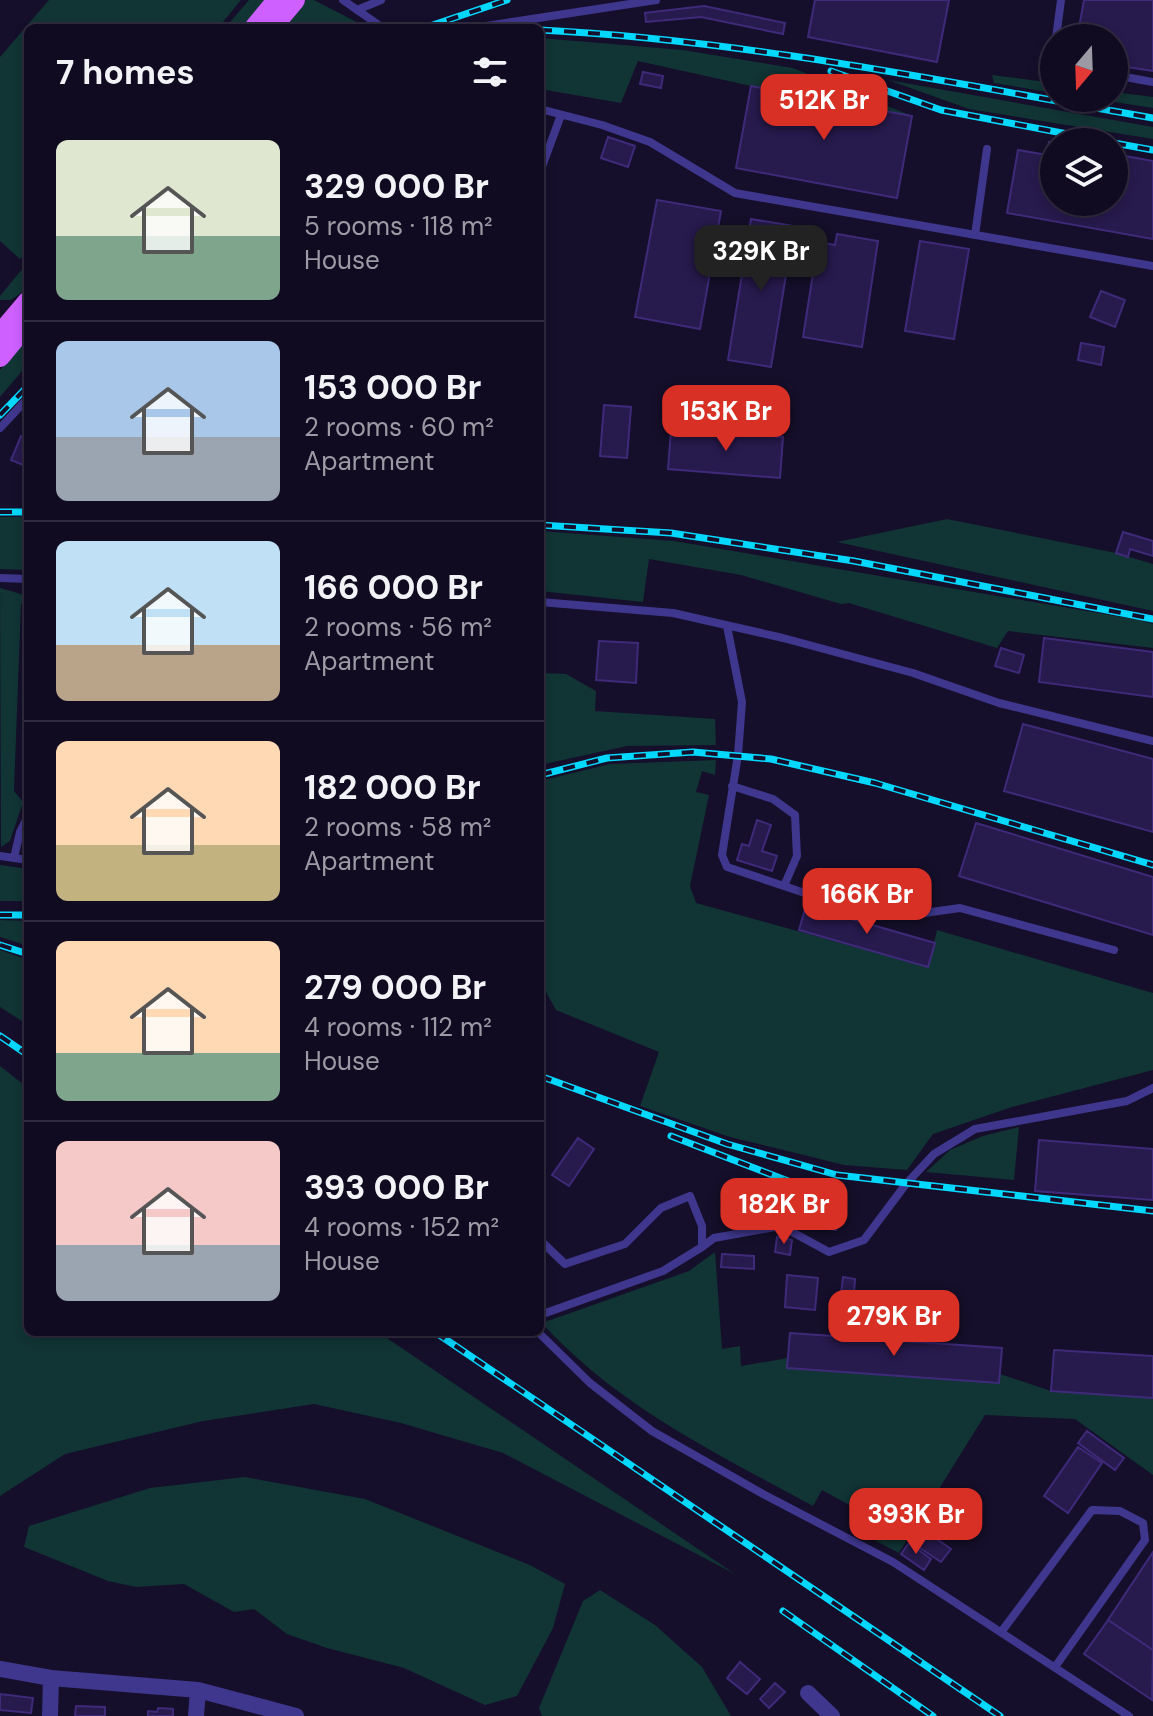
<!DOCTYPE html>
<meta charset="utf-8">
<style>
body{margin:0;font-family:"DM Sans",sans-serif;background:#1e192d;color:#f1f3f6;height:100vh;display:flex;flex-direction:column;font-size:30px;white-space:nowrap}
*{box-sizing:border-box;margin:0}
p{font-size:26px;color:#9c9ba5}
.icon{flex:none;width:44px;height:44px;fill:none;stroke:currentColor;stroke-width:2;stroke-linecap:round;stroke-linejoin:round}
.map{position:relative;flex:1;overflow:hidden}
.side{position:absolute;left:24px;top:24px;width:520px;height:1312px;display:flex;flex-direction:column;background:#100b20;border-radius:12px;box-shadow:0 4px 12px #0003,0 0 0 2px #302b3e}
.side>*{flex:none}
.needle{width:52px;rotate:199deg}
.buttons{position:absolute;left:1040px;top:24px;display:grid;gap:16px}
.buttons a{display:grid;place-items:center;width:88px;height:88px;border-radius:50%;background:#100b20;box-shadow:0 4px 12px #0003,0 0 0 2px #302b3e;font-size:40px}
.price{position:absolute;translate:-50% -68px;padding:0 18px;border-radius:16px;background:#d93025;color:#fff;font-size:26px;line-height:52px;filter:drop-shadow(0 2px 4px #0008)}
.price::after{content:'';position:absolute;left:50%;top:48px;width:24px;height:18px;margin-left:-12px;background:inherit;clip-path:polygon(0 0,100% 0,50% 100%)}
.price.selected{background:#222;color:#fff}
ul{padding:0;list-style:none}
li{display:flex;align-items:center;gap:24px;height:200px;padding:0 32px}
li+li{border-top:2px solid #302b3e}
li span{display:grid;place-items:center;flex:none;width:224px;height:160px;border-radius:12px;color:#555}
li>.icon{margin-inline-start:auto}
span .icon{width:96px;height:96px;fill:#fffc;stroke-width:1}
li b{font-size:34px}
h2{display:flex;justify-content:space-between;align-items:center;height:96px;padding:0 32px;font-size:34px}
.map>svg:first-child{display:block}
.green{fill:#113435}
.building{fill:#271a4d;stroke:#3f2a7a;stroke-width:2}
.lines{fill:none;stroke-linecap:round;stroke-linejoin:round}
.service{stroke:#3f378d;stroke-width:8}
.minor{stroke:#3f378d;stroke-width:16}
.primary{stroke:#cd60ff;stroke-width:20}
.rail-casing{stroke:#05d8ff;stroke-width:7}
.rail{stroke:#150f2b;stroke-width:4;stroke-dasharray:12;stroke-linecap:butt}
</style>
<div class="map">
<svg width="1153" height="1716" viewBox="0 0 1153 1716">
<rect width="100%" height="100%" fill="#150f2b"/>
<path class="green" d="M49,0H241L218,28H28V253L20,259L0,241V57Z
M249,0H272L249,28H225Z
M306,0H314L368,28H282Z
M540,38L683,50L793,68L912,116L751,86L638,61L621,103L540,89Z
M992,75L1054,83V93L994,83Z
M888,80L1153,127V139L969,109Z
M1114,92L1153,97V108L1089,98H1114Z
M28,262V288L11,300H0V296Z
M28,336V364L0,397V370Z
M0,517H28V570L0,569Z
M947,519L1116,553L1153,564V611L837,542Z
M540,531L674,541L1139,620L1153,624V648L1008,631L997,648L849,603L841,604L741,575L649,559L643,602L540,591Z
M0,588L28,596V604H21L14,791L23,802L10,841L1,847Z
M540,673L566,674L596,691L595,711L715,719L716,745L627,746L540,765Z
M716,760L715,775L702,771L696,792L709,795L690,886L696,903L928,967L937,930L1153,993V1070L1012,1107L933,1134L907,1170L844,1165L730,1137L640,1106L659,1052L556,1010L540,981V781L610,764Z
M0,865L28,869V901H0Z
M0,920L28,921V946L0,937Z
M0,950L28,960V1025L0,1007Z
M0,1066L28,1088V1332H378L735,1574L503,1453L401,1423L314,1404L203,1421L65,1454L0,1496Z
M1019,1127L1014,1180L926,1172L950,1150L983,1136Z
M715,1252L722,1349L740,1346L741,1366L788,1358L787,1367L999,1383L1000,1374L1051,1391L1153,1398V1475L1075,1419L985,1415L899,1553L876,1541L884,1524L822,1490L813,1506C716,1453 617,1406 542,1323L689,1271Z
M245,1477L365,1499L530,1565L565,1584L553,1628L517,1696L485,1705L404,1668L327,1648L287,1634L254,1609L234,1612L184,1584L136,1587L108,1581L24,1547L29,1526L150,1488Z
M600,1590L655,1625L702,1667L731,1716H542L539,1708L583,1601Z"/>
<path class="building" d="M815,0H949L937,62L808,37Z
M1084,0H1153V71L1114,65V38H1077Z
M704,6L785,23L783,34L701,17L646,22L645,13Z
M643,72L663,76L661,88L640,84Z
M751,86L912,116L897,198L736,168Z
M608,137L635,146L628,167L601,158Z
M1049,142L1054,143V202H1114V154L1153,161V239L1007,213L1018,150L1047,155Z
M657,200L721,211L700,329L635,317Z
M751,219L794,226L771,367L728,360Z
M837,234L878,241L862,347L803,337L818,242L835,245Z
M920,241L969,249L954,339L905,331Z
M1101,291L1125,300L1115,327L1090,317Z
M1081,343L1104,347L1101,365L1078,360Z
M604,405L631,407L627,458L600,456Z
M671,429L783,437L780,478L668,469Z
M21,436L28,439V467L11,460Z
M1123,532L1153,541V556L1130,549L1128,557L1116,553Z
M1044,638L1153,652V697L1039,682Z
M599,641L638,643L636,683L596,680Z
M1001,648L1024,655L1019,673L995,666Z
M1023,724L1153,759V832L1004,791Z
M757,820L771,825L762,851L777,856L772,871L737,860L742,844L749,846Z
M976,823L1153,877V935L959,876Z
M806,906L935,943L928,967L799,930Z
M578,1138L594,1149L569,1186L552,1175Z
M1039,1140L1153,1149V1200L1035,1191Z
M776,1196L795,1199L794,1212L774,1210Z
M822,1213L838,1215L836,1230L820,1228Z
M777,1237L792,1240L790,1255L775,1252Z
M722,1254L754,1256V1269L721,1267Z
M787,1275L818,1278L815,1310L785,1307Z
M843,1277L855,1279L853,1304L840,1303Z
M790,1333L1002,1348L999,1383L787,1368Z
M1054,1350L1153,1356V1398L1051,1391Z
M1087,1431L1124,1458L1115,1470L1078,1443Z
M1078,1447L1102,1463L1068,1513L1044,1496Z
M921,1528L951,1549L941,1562L911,1542Z
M909,1543L931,1559L924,1570L901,1554Z
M1153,1552V1650L1108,1620Z
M1108,1620L1153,1650L1152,1700L1084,1654Z
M740,1662L760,1679L747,1694L727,1678Z
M775,1683L785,1692L769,1708L760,1699Z
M0,1694L33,1698L31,1713L0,1710Z
M76,1706L105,1707V1716H75Z
M158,1708L173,1709V1716H148V1711L157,1712Z"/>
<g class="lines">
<path class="service" d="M343,0L383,28
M357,10L381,0
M473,28L656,0
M1056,38L1061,0
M1054,51V62
M1114,75L1153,82
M540,109L602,125L650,142L735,193L1153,266
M540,172L561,115
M975,235L987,149
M0,428L28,398
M0,578L28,579
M540,602L673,613L783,638L913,673L999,703L1153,741
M727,626L742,702L738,755L722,855L727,867L784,886L797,856L795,815L773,799L732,786
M0,856L28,860
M14,858L20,832L28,816
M784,886L840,905L917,914L960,908L1114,950
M540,1240L565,1264L625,1244L661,1208L690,1196L702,1226V1247L663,1271L540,1315
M702,1247L714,1238L781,1226L829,1252L864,1240L906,1184L934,1154L975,1129L1127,1101L1153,1088
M538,1332L590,1383L652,1431L763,1494L893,1562L1129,1716
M1002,1631L1092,1510L1120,1511L1143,1523L1145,1540L1055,1667"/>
<path class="minor" d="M0,1669L51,1678L198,1690L296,1716
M808,1693L832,1716
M50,1716L51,1678
M196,1716L198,1690"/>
<path class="primary" d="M274,25L295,0
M254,28L277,0
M0,334L28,301
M0,357L28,323"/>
<defs>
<path id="rail" d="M424,28L507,0
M540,30C747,40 950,83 1153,118
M831,71L941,110L1110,142
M1114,143L1153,150
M0,415L28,386
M0,512H28
M540,525L671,533L854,561L1153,619
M540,775L607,758L693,752L771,759L875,783L1153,865
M0,915H28
M0,945L28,954
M0,1036L28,1055
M540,1076L727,1144L837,1175L1153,1211
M671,1136L809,1189
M435,1332L1000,1716
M783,1611L933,1716"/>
</defs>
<use href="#rail" class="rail-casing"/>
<use href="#rail" class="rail"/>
</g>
</svg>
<div class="buttons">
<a><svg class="needle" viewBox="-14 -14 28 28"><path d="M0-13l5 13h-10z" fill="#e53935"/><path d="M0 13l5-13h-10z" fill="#9c9ba5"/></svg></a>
<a><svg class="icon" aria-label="layers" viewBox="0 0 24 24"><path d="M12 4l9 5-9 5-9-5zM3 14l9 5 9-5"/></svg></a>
</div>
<b class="price" style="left:824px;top:142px">512K Br</b>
<b class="price selected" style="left:761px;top:293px">329K Br</b>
<b class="price" style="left:726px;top:453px">153K Br</b>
<b class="price" style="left:867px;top:936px">166K Br</b>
<b class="price" style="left:784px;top:1246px">182K Br</b>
<b class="price" style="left:894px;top:1358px">279K Br</b>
<b class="price" style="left:916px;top:1556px">393K Br</b>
<section class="side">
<h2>7 homes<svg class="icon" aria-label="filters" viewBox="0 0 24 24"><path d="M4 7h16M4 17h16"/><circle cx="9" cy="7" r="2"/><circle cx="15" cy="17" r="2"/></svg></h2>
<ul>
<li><span style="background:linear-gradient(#dfe7d0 60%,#7fa58c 0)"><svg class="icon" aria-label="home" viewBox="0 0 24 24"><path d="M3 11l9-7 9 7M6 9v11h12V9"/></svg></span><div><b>329 000 Br</b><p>5 rooms · 118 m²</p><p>House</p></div></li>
<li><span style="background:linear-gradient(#a9c7e8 60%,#9aa5b1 0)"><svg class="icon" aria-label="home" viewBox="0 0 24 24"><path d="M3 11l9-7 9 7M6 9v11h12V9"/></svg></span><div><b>153 000 Br</b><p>2 rooms · 60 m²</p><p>Apartment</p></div></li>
<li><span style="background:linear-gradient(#bfe0f5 65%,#b9a48a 0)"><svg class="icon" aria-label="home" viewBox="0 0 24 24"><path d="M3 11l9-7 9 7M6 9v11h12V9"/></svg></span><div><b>166 000 Br</b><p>2 rooms · 56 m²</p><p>Apartment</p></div></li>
<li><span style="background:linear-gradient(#ffd9b3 65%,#c2b280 0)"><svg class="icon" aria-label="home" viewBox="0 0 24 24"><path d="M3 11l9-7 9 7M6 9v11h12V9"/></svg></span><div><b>182 000 Br</b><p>2 rooms · 58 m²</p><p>Apartment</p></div></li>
<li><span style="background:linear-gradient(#ffd9b3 70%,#7fa58c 0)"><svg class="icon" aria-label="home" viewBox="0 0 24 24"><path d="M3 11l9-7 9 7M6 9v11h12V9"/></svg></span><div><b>279 000 Br</b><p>4 rooms · 112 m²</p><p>House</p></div></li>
<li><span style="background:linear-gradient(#f6c9c9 65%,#9aa5b1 0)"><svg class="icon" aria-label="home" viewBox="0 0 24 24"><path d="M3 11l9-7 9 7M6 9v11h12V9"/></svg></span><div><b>393 000 Br</b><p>4 rooms · 152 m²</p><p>House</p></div></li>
</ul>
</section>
</div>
